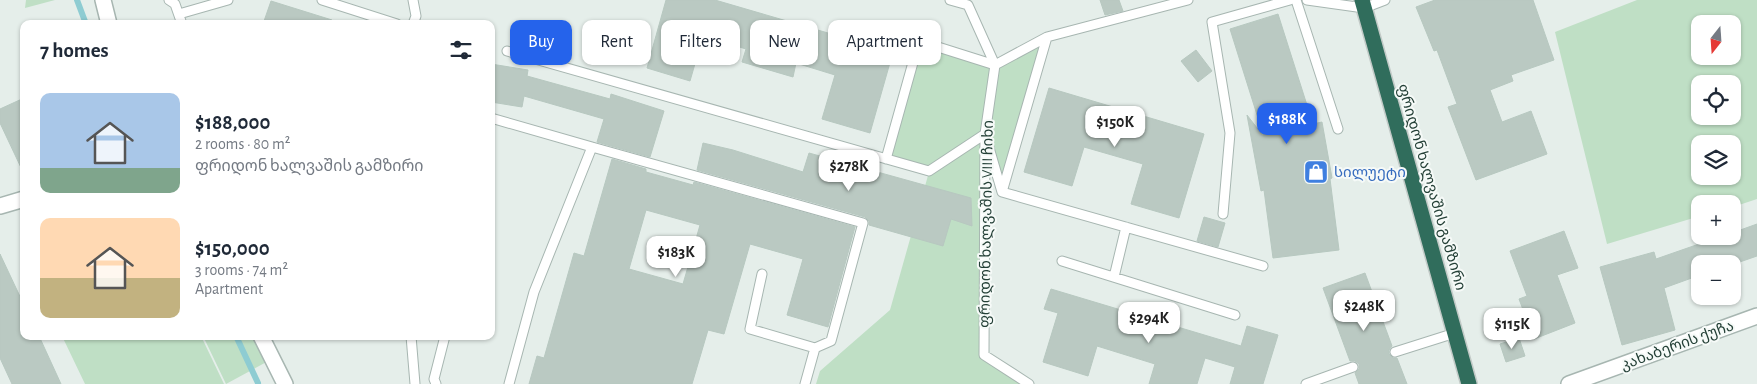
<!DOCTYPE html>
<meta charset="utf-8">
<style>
body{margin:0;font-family:"Alegreya Sans","Noto Sans Georgian",sans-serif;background:#f2f2f3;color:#1f2937;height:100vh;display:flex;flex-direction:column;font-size:19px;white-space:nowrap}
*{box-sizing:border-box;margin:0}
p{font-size:16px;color:#747a83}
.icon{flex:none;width:28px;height:28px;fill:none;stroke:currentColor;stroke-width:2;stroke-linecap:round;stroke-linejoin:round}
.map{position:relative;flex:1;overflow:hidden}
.details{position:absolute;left:20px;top:20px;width:475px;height:320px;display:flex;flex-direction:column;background:#fff;border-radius:10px;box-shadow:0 1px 4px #0004}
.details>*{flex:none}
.guide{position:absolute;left:510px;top:20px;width:475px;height:45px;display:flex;gap:10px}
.needle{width:32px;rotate:197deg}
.fabs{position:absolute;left:1691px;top:15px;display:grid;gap:10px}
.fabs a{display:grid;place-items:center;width:50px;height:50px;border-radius:10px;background:#fff;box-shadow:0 1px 4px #0004;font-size:25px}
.price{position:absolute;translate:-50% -42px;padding:0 11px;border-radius:10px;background:#fff;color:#222;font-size:16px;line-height:32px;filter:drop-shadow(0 1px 2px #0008)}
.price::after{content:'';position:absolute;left:50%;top:30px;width:15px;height:11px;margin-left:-8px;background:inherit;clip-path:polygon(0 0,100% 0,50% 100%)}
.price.selected{background:#2563eb;color:#fff}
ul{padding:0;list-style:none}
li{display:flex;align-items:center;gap:15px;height:125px;padding:0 20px}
li span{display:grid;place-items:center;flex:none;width:140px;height:100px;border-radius:10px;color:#555}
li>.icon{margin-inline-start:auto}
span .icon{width:60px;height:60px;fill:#fffc;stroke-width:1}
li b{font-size:21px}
h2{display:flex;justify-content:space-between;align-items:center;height:60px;padding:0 20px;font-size:21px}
.pill{padding:0 18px;border-radius:10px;background:#fff;box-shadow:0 1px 4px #0004;font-size:18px;line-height:45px}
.pill.selected{background:#2563eb;color:#fff}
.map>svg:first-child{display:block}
.green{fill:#bfdfc5;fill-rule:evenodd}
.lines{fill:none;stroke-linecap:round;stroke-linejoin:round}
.stream{stroke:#8eccd2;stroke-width:6}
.building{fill:#bac9c2;stroke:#b7c8c0;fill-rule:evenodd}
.lane-casing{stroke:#a7b6b1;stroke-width:11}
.street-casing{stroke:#a7b6b1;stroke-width:18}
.highway-casing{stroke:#c2cac7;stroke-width:18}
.lane{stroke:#fff;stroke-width:9}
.street{stroke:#fff;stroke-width:15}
.highway{stroke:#306d5c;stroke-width:15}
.labels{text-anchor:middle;stroke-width:4;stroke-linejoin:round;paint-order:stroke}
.shop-label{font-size:15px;fill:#366cbe;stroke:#f6faf8;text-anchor:start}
.street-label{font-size:15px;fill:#244037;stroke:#f6faf8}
</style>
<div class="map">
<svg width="1757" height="384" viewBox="0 0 1757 384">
<rect width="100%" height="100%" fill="#e5eeea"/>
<path class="green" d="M26,0H55L25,8Z
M1637,0H1757V199L1733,207L1732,204H1700V216L1607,244L1555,32ZM1700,24H1732V56H1700ZM1700,84H1732V116H1700ZM1700,144H1732V176H1700Z
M1047,37L1002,192L985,136L984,355L1029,384H816L820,371L890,310L929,172L886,159L919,41L995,65Z
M62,336H201L224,384H85Z
M203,336H261L272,359L226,384Z"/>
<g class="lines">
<path class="stream" d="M77,0L86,24
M236,336L258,383"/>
</g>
<path class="building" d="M666,0H715L893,52L870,133L822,119L835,75L796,63L793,77L742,62L746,49L703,36L690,81L647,68Z
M1100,0H1119L1123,11L1105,15Z
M1435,0H1533L1554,60L1511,75L1513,81L1490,90L1502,122L1531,111L1547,154L1476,180L1448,107L1457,104L1437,50L1434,51L1416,7Z
M271,1L332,20V24H263Z
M1278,14L1313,124L1322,122L1332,178L1330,179L1339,250L1273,258L1264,190L1261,191L1247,115L1264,137L1230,29Z
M1196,50L1212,71L1198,82L1181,61Z
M491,64L528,70L527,76L610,99L611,94L664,111L650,157L597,142L604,119L524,96L522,107L491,102Z
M1049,88L1204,134L1179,218L1131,204L1143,164L1084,147L1072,186L1024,172Z
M24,98V174L0,123V109Z
M703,143L733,150L803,172L809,153L971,198L972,226L951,219L943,246L869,225V221L865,217L697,170Z
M612,159L646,169V172L693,185L694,182L855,227L828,327L787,315L803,259L750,244L724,334L708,330L692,384H529L537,356L544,358L574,253L584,256ZM646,210L700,225L683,284L629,269Z
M1204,217L1225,223L1218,247L1197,241Z
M1757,224V256L1734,264H1700V275L1664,288L1675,330L1622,345L1600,267L1654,252L1656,259L1722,236H1732V233Z
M1564,231L1578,268L1557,275L1575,323L1534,339L1519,299L1527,296L1510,251Z
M0,254L24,305V336H39L61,384H12L0,358Z
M1365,273L1392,346L1389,350V354L1393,358H1397L1407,384H1359L1355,373L1359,369V364L1355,361H1350L1323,288Z
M1051,289L1241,346L1247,326L1278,335L1263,384H1230L1235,367L1205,358L1197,384H1149L1155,364L1097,346L1088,376L1043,362L1058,313L1044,309Z
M1519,338L1525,356L1506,362L1500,344Z"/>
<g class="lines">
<defs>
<path id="lane" d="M169,0L175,4L182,24
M322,0L397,24
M413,0L416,16L413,24
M950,0L968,5L995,65
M1296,0L1338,129
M1307,0L1364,8L1385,0
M179,14L228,0
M507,51L929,171L985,134L1002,192L1263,266
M491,118L592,147
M886,159L919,41L995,65
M1002,192L1047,37
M1223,214L1230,133L1212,22L1290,0
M1062,261L1235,315
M1114,277L1126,227
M411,336L415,384
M1395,352L1455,333
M436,384L434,379L445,336
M509,384L534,292L592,147L863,223L831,341L815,348L750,329L762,274
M805,384L815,348
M1029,384L984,355L985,134L995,65L1047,37L1188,0
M1306,384L1353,367"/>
<path id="street" d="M103,0L109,24
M0,206L24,199
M261,336L285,384
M1569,384L1757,316"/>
<path id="highway" d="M1362,0L1469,384"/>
</defs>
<use href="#lane" class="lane-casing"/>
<use href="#street" class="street-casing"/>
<use href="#highway" class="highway-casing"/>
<use href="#lane" class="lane"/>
<use href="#street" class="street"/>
<use href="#highway" class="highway"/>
</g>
<defs>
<symbol id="shop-square" viewBox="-11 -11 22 22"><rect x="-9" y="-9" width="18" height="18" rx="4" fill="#3f7fe0" stroke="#f6faf8"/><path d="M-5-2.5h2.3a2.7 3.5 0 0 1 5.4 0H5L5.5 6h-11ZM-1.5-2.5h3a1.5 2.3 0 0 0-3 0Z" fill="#fff"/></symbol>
</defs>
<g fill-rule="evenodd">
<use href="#shop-square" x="1302" y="158" width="28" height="28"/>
</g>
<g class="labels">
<g class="shop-label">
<text x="1334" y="177">სილუეტი</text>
</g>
<g class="street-label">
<text transform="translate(1432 187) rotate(74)" y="5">ფრიდონ ხალვაშის გამზირი</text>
<text transform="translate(986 224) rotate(-89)" y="5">ფრიდონ ხალვაშის VIII ჩიხი</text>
<text transform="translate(1677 345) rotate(-20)" y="5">კახაბერის ქუჩა</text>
</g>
</g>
</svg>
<div class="fabs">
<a><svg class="needle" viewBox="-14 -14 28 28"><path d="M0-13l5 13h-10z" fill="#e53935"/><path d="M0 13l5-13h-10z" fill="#747a83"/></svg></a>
<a><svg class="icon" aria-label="locate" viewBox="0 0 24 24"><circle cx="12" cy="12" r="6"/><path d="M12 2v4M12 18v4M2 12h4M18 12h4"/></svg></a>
<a><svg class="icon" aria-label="layers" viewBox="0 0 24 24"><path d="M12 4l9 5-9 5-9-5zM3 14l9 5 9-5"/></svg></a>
<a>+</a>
<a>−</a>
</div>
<b class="price selected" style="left:1287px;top:145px">$188K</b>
<b class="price" style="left:1115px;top:148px">$150K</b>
<b class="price" style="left:849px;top:192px">$278K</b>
<b class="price" style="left:676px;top:278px">$183K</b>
<b class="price" style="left:1364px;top:332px">$248K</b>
<b class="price" style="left:1149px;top:344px">$294K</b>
<b class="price" style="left:1512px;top:350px">$115K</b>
<div class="guide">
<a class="pill selected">Buy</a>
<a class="pill">Rent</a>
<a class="pill">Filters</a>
<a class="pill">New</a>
<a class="pill">Apartment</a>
</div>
<section class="details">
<h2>7 homes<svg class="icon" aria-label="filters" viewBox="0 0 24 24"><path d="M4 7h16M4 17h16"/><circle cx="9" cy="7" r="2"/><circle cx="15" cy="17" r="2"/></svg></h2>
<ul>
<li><span style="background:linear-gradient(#a9c7e8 75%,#7fa58c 0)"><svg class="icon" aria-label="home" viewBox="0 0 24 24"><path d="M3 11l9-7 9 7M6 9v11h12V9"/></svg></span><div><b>$188,000</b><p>2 rooms · 80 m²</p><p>ფრიდონ ხალვაშის გამზირი</p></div></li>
<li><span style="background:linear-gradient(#ffd9b3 60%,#c2b280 0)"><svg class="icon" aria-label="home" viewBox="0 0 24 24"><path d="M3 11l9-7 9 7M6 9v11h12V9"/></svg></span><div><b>$150,000</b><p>3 rooms · 74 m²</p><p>Apartment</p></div></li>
</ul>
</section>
</div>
